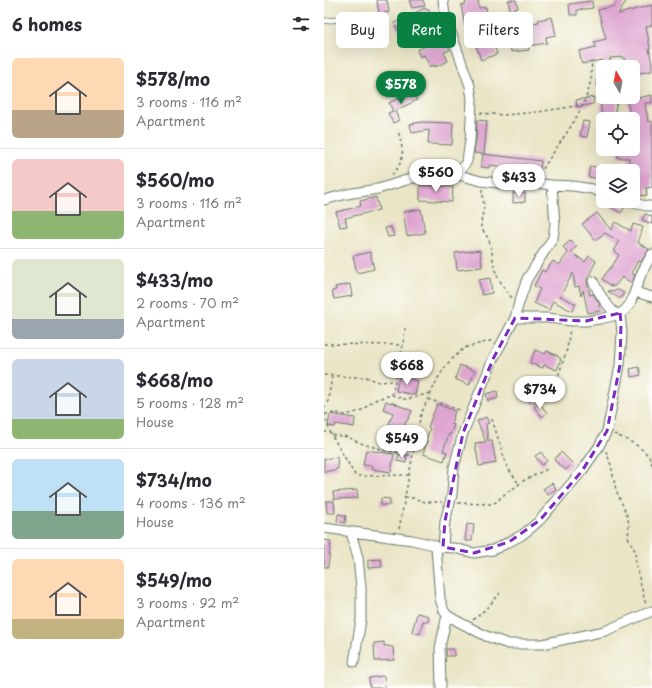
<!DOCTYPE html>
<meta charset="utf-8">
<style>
body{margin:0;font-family:"Playpen Sans",sans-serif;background:#f2f2f3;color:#2b2b33;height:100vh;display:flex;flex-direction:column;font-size:15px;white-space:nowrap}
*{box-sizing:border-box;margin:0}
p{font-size:13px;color:#7c7c81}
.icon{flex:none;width:22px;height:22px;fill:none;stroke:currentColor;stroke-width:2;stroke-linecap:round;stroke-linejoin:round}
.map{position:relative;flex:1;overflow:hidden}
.details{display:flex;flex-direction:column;background:#fff;width:324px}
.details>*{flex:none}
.top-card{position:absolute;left:12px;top:12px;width:256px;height:36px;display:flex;gap:8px}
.needle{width:26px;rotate:350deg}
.buttons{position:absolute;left:272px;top:60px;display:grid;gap:8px}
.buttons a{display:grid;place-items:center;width:44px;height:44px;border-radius:6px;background:#fff;box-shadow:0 4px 16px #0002;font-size:20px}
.price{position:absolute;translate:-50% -34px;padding:0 9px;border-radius:14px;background:#fff;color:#222;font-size:13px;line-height:26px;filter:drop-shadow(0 1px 2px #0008)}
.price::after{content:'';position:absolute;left:50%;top:24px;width:12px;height:9px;margin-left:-6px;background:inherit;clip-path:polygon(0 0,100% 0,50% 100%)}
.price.selected{background:#0b8043;color:#fff}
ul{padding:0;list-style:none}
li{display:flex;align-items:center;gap:12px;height:100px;padding:0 12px}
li+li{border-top:1px solid #e1e1e2}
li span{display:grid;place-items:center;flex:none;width:112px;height:80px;border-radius:6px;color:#555}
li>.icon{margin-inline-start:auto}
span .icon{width:48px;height:48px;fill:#fffc;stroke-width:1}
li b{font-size:17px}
h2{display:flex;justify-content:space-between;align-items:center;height:48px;padding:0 12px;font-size:17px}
.tag{padding:0 14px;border-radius:6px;background:#fff;box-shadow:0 4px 16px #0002;font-size:14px;line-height:36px}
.tag.selected{background:#0b8043;color:#fff}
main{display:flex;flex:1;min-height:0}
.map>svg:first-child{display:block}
.building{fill:#dfa5d1}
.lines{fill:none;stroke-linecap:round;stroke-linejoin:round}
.lane-casing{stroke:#667867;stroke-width:6}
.street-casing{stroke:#667867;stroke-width:11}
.path{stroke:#667867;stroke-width:1.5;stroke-dasharray:3 3;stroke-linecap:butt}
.lane{stroke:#fff;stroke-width:4.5}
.street{stroke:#fff;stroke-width:9}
.marked{fill:none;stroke:#7b2cbf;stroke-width:3;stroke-dasharray:8 5;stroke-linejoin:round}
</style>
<main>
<section class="details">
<h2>6 homes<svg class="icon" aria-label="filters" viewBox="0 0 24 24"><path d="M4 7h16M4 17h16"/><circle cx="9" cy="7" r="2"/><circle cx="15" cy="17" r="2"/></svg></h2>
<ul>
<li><span style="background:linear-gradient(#ffd9b3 65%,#b9a48a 0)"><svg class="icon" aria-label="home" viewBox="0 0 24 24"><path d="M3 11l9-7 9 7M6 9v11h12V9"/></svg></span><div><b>$578/mo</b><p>3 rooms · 116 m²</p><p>Apartment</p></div></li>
<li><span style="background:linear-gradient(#f6c9c9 65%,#8fb573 0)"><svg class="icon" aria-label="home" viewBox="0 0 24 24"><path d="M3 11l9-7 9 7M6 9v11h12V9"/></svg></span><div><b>$560/mo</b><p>3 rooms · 116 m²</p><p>Apartment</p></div></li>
<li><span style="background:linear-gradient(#dfe7d0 75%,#9aa5b1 0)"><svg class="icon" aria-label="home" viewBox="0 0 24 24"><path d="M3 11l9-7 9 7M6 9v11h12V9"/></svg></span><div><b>$433/mo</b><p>2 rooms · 70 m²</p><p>Apartment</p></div></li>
<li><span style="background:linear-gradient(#c9d6e8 75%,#8fb573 0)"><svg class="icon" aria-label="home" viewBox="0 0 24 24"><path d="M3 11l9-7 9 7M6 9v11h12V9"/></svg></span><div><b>$668/mo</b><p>5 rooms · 128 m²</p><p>House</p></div></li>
<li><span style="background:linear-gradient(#bfe0f5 65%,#7fa58c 0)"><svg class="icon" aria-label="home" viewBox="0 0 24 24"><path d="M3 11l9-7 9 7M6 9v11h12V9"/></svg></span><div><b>$734/mo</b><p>4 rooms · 136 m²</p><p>House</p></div></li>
<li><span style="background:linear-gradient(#ffd9b3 75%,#c2b280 0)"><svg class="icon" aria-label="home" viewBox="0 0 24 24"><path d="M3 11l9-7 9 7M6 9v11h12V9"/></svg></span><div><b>$549/mo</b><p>3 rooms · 92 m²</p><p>Apartment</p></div></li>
</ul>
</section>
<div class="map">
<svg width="328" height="688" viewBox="0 0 328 688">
<rect width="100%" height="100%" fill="#fdfcf7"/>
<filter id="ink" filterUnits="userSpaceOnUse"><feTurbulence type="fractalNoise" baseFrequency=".025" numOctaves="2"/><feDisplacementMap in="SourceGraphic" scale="8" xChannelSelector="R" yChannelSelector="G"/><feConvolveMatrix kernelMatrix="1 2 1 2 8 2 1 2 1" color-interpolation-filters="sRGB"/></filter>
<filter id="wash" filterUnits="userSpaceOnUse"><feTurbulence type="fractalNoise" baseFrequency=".012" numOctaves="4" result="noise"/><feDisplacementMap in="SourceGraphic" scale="16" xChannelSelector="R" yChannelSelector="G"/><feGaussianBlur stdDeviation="0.9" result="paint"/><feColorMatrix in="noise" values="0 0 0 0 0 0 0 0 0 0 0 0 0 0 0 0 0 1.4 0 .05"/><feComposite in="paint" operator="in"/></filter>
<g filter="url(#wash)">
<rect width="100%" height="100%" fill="#eae5c6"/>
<g id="blocks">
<path class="building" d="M53,0H63L65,12L55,14Z
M85,0H99L101,6L88,8Z
M141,0H154L155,8L162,7L167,38L173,54L157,60L152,45L154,44L150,24L141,26L137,5L142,4Z
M184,0H192L194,8L186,10Z
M294,0H303L294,14L328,5V25L322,27L326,48L325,49L328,64V71L309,74V67H301L300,57L286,58L287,67H279L278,60L258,64L255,51L272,47L270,42L282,39L274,10L290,6Z
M268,1L269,8L253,10V15H246L245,4Z
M101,8L102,10L105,9L108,17L88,23L89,25L75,32L70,23Z
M228,17L232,35L222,37L223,43L204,46L205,50L187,52L186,41L190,40L188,26L215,22L214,20Z
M111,39L113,43L121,39L126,50L120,52L124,61L111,67V65L106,67L100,55L96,57L93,50L100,47L99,45Z
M279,79V98L293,102L290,116L277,113V99L272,80Z
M89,91L93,100L71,111L75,120L69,123L64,113L69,111L65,103Z
M328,95V103H321L324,122L328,121V187L322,188L323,195L314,196L310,174H309V163H305V158H294V149H309V118L307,119L303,100Z
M270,97L269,104L253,107L252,100Z
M153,120L163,121L160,154L150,153L152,141Z
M259,121L266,122L263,137L256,136Z
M98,122L129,123L128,145L104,144L105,130L88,133L86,124Z
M159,154L217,161L216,171L165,165V168L157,167Z
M266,166L277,168L276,179L264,177Z
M96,185L129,187L128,202L96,200Z
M189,193H201V202L189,203Z
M52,197L55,210L21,218L23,226L16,227L12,212L37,206L36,201Z
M276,201H292L294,202L296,206L301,207L297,213Z
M97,209L101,233L83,236L79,212Z
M273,213L287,230L291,222L307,231L309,224L319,227L314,243L325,249L317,262L314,261L307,273L311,275L308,283L298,277L291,286H288L278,279L286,268H287L295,255L289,251L295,241L281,233L271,240L258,224Z
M321,214L328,216V224L318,220Z
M67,227L70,236L64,237L61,228Z
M247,240L253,246L247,252L261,262L265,256L272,261L267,271V275L264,277L263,281L266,295L269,294L275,303L276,311L264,313L259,290L257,296L255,286L251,287L249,273L236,296L252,304L248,311L229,301L225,310L210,303L216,289L210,286L218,270L221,272L229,261L235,265L244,253L239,247Z
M156,250L158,267L133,270L131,253Z
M46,252L50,269L33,273L29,256Z
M166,278L168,293L158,295L155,280Z
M26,284L28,296L10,299L8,291L12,290L11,287Z
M294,290L300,293L296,299L284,291Z
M211,350L221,354L223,351L234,356V357L237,359L233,370L220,365L219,368L206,363Z
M136,365L151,371L145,385L131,379Z
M315,367L317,375L307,377L306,369Z
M75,377L94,381L91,395L72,391Z
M213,389L218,396L208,404L203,397Z
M173,391L174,398L164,401L162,394Z
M62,401L67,403V402L88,411L84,420H83L79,429L65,424L69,413L59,409Z
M215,403L223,413L218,417L210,407Z
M113,404L131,411L127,424L130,425L126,435L125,434L119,451L123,452L120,461L99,454L103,441L102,440L106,428L104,427Z
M6,414L31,418L30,427L12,424L11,427L4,426Z
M162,417L165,423L162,424L164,441H168L172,463L155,466L151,443L162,442L153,421Z
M42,450L70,454L67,472L47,469L48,466L39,465Z
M217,452L223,461L218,465L211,456Z
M237,452L248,463L242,470L230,460Z
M75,454L83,456L82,463L73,461Z
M13,457L14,469L0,472V459Z
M228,483L232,489L224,495L219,489Z
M33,490L34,498L10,499L9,492Z
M57,498L66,499V505H57Z
M2,501H10L11,513H3Z
M14,514L22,516L21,523L13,521Z
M143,524L150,525L148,541H141Z
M0,540L7,541L4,567H0Z
M57,559L58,567L44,568V560Z
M93,613L105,616L104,622L99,621L96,634L88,632Z
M60,642V646H65L66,647H69L70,660L51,661L50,643Z
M122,649H130V656H122Z
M60,676L61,688H46L45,678Z"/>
</g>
</g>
<g filter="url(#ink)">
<use href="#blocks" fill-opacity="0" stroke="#667867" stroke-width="1"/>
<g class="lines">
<defs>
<path id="lane" d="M0,21L19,19"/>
<path id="street" d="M131,174L157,181L189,185L211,183L228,185L249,186L268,189L279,194
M0,200L23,194L54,189L89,178L104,176L131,174L139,167L143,161L146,141L148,99L146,86L121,15L119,0
M300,201L323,206H328
M269,281C275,294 282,305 293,315
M311,292L328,297
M191,318H223L248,321H262L276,319L293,315L300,311L306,304L318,272L328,254
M0,528L88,540L110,545L112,547L116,599L120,611L123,615L133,621L162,636L184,644H218L281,631L328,611
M27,532L34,558L37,587V620L30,662
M115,547L130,548L150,553L169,550L185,542L198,535L207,528L216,520L258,471L274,448L283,431L296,365L298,333L296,313
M119,547L121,521L128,495L130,467L139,433L169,359L181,337L191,318L194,306L203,279L229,238L231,224L228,185
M117,688L116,648L123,615"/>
</defs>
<use href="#lane" class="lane-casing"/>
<use href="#street" class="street-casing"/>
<path class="path" d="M156,113L179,115L214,112L258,105
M216,174C232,145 258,118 266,84C268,77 267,70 268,62
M68,175C70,172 73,169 75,165C82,155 76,140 74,130
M158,189L160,206L157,223V227L164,238L167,246L170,266L173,275L180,288L188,298
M0,344L79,345
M0,375L30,377H42L55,382L71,381
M68,395L79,345L81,328
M104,399L138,411
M220,400L227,395L232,383L243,349L246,329
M0,408L4,401L8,376
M0,414L6,432L31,475L33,476H35L85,475
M1,414L12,413L22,415L30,413L38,410L51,400L56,398L68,395L80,399H85L106,393
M168,419L183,467L195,484
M0,432H6
M290,434C302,439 322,448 327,461C328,463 328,465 328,468
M8,435L24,437L36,443L56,449L89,456
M282,451L287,465L292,490L297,501L304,518L305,527L304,537L311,551L312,566L322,605
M81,497L89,498L101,502H118
M134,503L167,504L172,502L183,492L190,488L199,481L225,468
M75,529L92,438L97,414L114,378L123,364L139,349L143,347L170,340
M149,620C159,612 168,603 176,593"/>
<use href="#lane" class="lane"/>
<use href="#street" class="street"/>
</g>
</g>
<path class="marked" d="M296,313L297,322L296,365L283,431L258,471L216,520L185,542L150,553L119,547L121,521L139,433L169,359L191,318L262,321Z"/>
</svg>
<div class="buttons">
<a><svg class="needle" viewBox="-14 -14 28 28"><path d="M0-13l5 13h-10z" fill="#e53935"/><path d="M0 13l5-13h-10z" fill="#7c7c81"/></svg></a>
<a><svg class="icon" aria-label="locate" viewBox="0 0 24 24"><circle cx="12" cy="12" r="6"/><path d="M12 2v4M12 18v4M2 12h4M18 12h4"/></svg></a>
<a><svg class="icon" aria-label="layers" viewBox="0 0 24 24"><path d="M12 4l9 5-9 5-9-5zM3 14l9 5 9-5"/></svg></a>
</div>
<b class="price selected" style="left:77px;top:105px">$578</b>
<b class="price" style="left:112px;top:193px">$560</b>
<b class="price" style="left:195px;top:198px">$433</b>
<b class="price" style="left:83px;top:386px">$668</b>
<b class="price" style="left:216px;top:410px">$734</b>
<b class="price" style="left:78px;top:459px">$549</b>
<div class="top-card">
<a class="tag">Buy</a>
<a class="tag selected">Rent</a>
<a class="tag">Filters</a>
</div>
</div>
</main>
